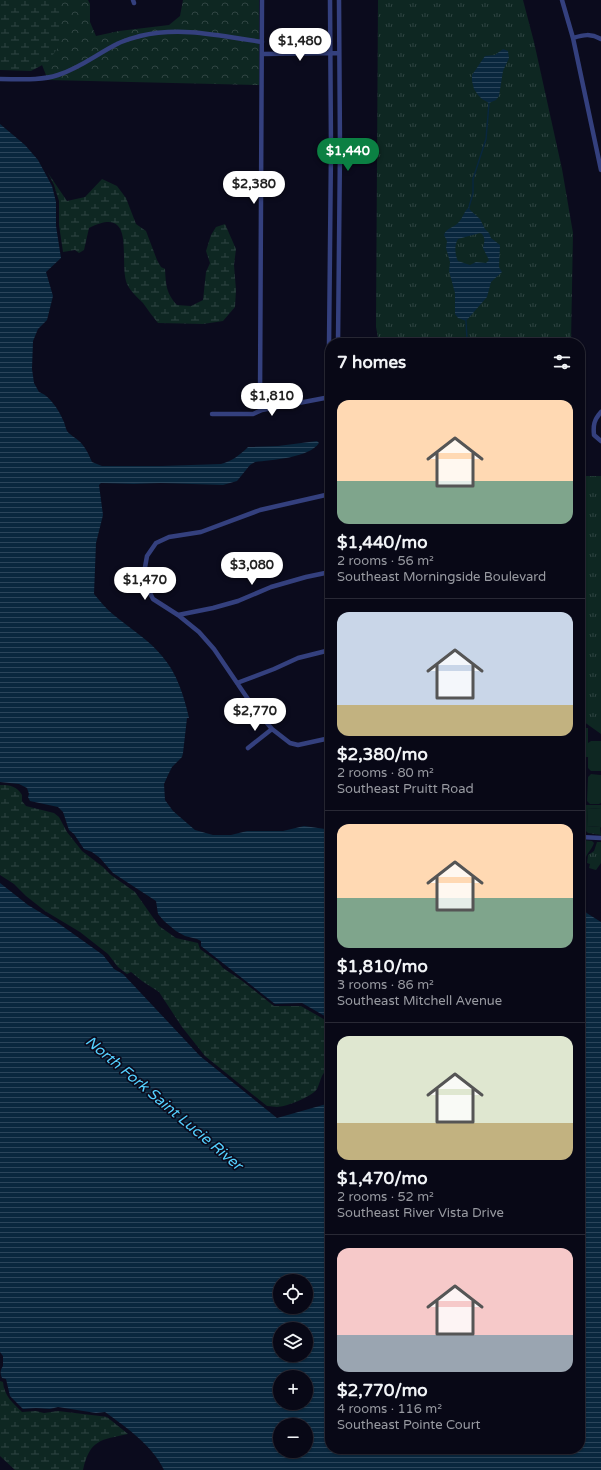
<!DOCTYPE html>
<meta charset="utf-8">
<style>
body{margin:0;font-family:"Varela Round",sans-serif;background:#161623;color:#f1f3f6;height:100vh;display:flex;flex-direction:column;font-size:15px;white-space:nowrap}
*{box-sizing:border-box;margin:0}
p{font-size:13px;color:#989aa1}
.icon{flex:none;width:22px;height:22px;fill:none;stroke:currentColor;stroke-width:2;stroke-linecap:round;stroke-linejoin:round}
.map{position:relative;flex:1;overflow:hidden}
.details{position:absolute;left:325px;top:338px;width:260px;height:1116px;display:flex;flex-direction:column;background:#080816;border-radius:16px;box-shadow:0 1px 3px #0004,0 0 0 1px #292935}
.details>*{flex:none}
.tools{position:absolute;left:273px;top:1274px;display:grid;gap:8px}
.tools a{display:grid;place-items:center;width:40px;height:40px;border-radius:50%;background:#080816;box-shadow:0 1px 3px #0004,0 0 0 1px #292935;font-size:20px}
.price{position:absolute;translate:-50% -34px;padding:0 9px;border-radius:14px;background:#fff;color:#222;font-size:13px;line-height:26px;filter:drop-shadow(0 1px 2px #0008)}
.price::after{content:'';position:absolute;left:50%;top:24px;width:12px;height:9px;margin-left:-6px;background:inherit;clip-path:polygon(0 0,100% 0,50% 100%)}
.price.selected{background:#0b8043;color:#fff}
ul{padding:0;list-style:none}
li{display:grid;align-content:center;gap:8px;height:212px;padding:0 12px}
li+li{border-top:1px solid #292935}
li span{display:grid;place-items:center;height:124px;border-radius:12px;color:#555}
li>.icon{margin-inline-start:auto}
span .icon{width:72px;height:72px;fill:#fffc;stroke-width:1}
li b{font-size:17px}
h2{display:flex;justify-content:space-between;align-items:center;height:48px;padding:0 12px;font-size:17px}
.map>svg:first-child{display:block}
.grass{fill:url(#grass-tufts)}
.forest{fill:url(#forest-crowns)}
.wetland{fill:url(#wetland-marsh)}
.park{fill:#0e2722}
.water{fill:url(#water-rules);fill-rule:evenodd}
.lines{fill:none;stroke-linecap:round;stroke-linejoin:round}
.stream{stroke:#09273e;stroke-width:1.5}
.street{stroke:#34407e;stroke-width:4.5}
.labels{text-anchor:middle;stroke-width:3.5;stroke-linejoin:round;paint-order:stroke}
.water-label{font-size:15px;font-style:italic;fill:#55d1ff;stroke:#0b0b1d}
</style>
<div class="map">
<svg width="601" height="1470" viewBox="0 0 601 1470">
<defs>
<pattern id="grass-tufts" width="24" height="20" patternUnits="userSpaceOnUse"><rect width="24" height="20" fill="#0e2722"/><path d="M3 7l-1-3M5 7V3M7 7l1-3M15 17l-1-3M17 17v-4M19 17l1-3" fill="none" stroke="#304543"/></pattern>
<pattern id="forest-crowns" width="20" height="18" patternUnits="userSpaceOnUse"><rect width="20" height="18" fill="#0e2722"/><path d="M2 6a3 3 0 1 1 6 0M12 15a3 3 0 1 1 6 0" fill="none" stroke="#304543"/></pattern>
<pattern id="wetland-marsh" width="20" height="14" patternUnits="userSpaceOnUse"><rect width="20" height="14" fill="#0e2722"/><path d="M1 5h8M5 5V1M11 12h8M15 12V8" fill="none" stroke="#304543"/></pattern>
<pattern id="water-rules" width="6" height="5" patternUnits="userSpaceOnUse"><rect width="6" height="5" fill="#09273e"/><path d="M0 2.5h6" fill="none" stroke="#2b455b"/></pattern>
</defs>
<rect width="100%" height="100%" fill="#0b0b1d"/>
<path class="grass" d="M378,0H523L534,42L562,169L573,233L571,343H379L376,327Z
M580,470L585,476H601V734L580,719Z
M585,805H601V809L588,808L587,826L600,827L601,835L588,833L586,831Z
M583,840L592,841L594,843C592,849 588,852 586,857L580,856V841Z
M597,842H601V863L596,870L589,868L590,864L587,863L588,855L594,851Z"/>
<path class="forest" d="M59,0H88L90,4V22L96,36L119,31L169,25L180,16L183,0H259V85L48,80L42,65L48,61L59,11Z"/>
<path class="wetland" d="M0,0H59V46L48,62L31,71L0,70Z
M48,173L67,201L85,197L102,179L117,186L126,198L136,224L146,231L157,260L161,267L165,269C166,285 166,293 177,305L191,306L203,300L206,272L210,263L206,251L211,235L216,227L225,224L236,249L234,265L236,290L235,307L223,321L203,324L158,323C153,317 148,310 143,303C138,298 130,291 127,284C118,262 138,203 89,228L84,250L79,253L75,250L63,252L59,225V201L54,185Z
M0,785C10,785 17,786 22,795V801L26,806L54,813L59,817L67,832L82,851L103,867L111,875L135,892L159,926L176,938L198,943L200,949L218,962L223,968L241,980L274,1006H301L327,1021L330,1025V1068C320,1074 322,1079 317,1089C313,1096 286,1107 277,1107C274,1107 271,1106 267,1106L205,1056L182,1027L159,992L142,981L131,972L127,974L118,967L108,954L80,932L45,911L26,896L14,884L0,875Z
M0,1381L3,1382C4,1396 13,1403 22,1412L36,1411L44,1413L58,1411L100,1416L107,1417L128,1434C101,1440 90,1439 83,1470H15L0,1456Z"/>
<path class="park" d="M580,728H588V743L591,741H601V771H591L588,768V757H580Z
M591,774L601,775V803L599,804H590L587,801L588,777Z
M588,808L601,809V828L600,827L587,826Z"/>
<path class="water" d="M503,49L508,51L509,58L503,71L499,96L496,100L489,103L482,99L478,95L474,89L472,81V75L485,56L495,55Z
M0,124L25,145L38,160L52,186L56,202V226L61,258L46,272L53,296L47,320L38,329L33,341L32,369L34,383L39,392C49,395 59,410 63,420C65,423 65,427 67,431C71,436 75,437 79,441C85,446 89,455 92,462L102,466H162L221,464C232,461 240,455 248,447L278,446L317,441L319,443C309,458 271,460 255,462L250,465L237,481L223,485L161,483L134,484L101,483L99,485L103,515L96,543L94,594C100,601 107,610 115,616C131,629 149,640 162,656C177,673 184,696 189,718H187L183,753L182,757L172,767L168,775L164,784L165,800L173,811L195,830L213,835H231L247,831H283L304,826L325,829L330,832V1019L302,1003L275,1004L201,946V941L197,939L185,936L176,931L164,921L158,914L156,901L113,873L100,858L92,852L84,849L74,834L69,830L63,812L58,807L30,801L28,797L29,794L27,788L19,784L0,782Z
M469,207L470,210L480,219L485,229L489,233L491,238L500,245L499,267L502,272L491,282L487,297L466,321L458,318L455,314V293L449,271L450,262L446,248L447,241L444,235C446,228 453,228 458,223C463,218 464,211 469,207ZM480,233L482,234C486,239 484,243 483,248L489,260L486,263L476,262L470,265L458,261C455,255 454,245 458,239Z
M0,883L28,905L58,923L103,955L114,969L123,974L200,1056L277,1118L330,1103V1449H580V911L585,912L601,922V1470H164C152,1445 127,1428 105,1412L96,1413L58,1407L50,1409L36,1408L23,1409L10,1396L6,1379L2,1378C0,1374 0,1370 3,1366V1356L0,1352ZM280,1281H306V1307H280ZM280,1329H306V1355H280ZM280,1377H306V1403H280ZM280,1425H306V1451H280Z"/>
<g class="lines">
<path class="stream" d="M469,207L473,193V179L486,139L489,103
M466,321L467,339L469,343"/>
<path class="street" d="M133,0L134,3
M330,0L331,149L329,346L330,353
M562,0L573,38L601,170
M573,38C583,35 591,33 601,39
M262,54L338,53
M0,79C19,79 40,81 58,75C80,68 97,54 117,44C124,40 133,38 140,36C181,26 221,36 262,42
M338,343L340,149L339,0
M262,410L260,399L262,0
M601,412C594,420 593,425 594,435L601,441
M212,414H253L262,410L330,397
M330,494L260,510L201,532L169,537L156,543L147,556L144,573L147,587L153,599L178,615L199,632L214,649L252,705L272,729L290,743L298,745L330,738
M178,615L213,608L238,601L271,587L306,577L330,572
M237,683L274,669L298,658L330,650
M248,748L272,729
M580,837L601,838"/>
</g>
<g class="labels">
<g class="water-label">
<text transform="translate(164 1103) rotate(40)" y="5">North Fork Saint Lucie River</text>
</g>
</g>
</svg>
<div class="tools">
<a><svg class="icon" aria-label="locate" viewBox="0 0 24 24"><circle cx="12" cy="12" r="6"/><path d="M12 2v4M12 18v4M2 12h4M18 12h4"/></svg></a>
<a><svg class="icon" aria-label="layers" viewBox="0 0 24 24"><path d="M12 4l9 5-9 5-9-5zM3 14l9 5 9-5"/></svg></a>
<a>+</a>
<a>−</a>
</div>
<b class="price" style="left:300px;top:62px">$1,480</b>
<b class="price selected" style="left:348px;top:172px">$1,440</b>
<b class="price" style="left:254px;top:205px">$2,380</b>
<b class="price" style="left:272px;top:417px">$1,810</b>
<b class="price" style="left:252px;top:586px">$3,080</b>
<b class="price" style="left:145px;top:601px">$1,470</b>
<b class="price" style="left:255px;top:732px">$2,770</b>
<section class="details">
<h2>7 homes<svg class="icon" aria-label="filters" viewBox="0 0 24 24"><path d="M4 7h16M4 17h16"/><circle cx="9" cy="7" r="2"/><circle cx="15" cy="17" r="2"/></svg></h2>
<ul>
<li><span style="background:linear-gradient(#ffd9b3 65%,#7fa58c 0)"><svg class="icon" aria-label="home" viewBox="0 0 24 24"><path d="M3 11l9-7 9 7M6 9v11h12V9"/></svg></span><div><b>$1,440/mo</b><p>2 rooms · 56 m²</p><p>Southeast Morningside Boulevard</p></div></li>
<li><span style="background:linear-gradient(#c9d6e8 75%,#c2b280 0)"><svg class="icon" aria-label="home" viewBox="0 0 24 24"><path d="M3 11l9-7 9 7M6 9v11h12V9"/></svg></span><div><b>$2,380/mo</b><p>2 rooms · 80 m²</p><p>Southeast Pruitt Road</p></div></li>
<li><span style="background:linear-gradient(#ffd9b3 60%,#7fa58c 0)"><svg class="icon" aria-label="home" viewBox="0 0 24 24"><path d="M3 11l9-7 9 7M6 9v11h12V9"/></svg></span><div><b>$1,810/mo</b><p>3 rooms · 86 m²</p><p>Southeast Mitchell Avenue</p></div></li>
<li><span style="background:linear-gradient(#dfe7d0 70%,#c2b280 0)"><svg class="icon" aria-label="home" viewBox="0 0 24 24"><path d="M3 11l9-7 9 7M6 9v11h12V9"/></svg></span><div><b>$1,470/mo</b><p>2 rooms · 52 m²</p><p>Southeast River Vista Drive</p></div></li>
<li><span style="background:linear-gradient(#f6c9c9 70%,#9aa5b1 0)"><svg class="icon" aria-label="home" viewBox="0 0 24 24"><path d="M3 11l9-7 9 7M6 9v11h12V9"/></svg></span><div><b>$2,770/mo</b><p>4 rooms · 116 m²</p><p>Southeast Pointe Court</p></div></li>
</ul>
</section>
</div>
